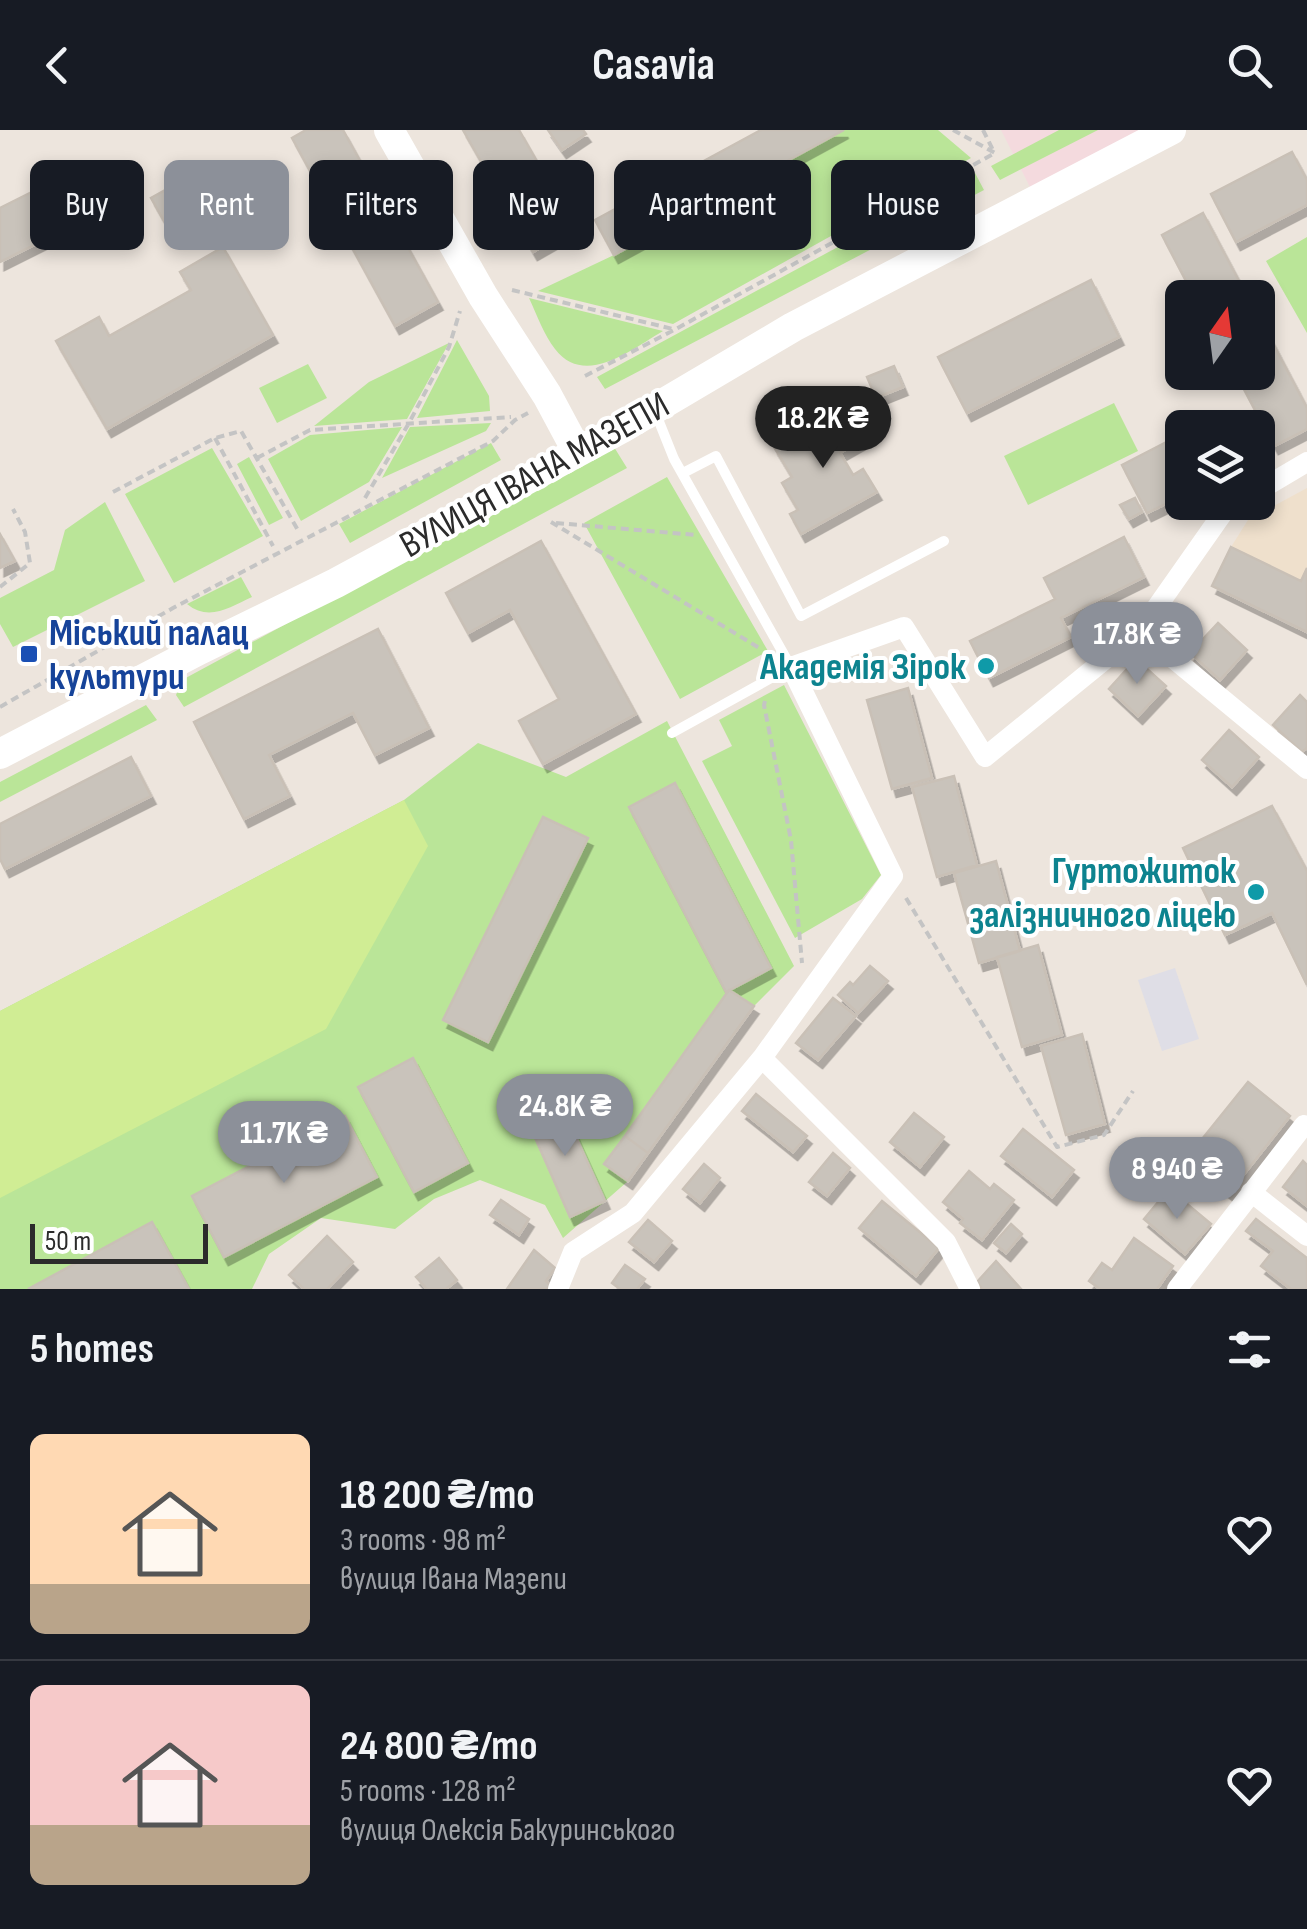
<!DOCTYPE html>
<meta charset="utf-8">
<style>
body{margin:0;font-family:"Sofia Sans Condensed",sans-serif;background:#20242c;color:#f1f3f6;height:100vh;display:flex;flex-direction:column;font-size:38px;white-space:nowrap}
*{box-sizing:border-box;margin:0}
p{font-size:32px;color:#9ea1a6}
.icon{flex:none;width:55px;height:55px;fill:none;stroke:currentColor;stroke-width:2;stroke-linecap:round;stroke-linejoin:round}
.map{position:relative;height:1159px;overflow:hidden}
.panel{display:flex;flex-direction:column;background:#171b24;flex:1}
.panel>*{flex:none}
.banner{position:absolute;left:30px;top:30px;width:1248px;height:90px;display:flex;gap:20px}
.needle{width:65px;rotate:14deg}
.tools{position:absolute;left:1165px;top:150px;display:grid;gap:20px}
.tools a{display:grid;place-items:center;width:110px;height:110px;border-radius:15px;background:#171b24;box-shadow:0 5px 15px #0003;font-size:50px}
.scale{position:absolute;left:30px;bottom:25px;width:178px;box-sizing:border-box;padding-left:10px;border:5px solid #2b2b2b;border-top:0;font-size:28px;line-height:35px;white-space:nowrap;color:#2b2b2b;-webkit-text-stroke:8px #fff;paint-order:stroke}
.price{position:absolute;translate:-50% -85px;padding:0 22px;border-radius:35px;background:#8c9099;color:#fff;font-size:32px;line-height:65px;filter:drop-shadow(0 2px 5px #0008)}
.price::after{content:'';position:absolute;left:50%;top:60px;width:30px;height:22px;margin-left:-15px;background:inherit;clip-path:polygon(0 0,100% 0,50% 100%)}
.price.current{background:#222;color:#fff}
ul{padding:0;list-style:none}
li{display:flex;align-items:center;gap:30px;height:250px;padding:0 30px}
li+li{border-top:2px solid #363941}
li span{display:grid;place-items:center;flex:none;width:280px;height:200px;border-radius:15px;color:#555}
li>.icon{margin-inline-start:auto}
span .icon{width:120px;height:120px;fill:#fffc;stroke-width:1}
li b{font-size:42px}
h2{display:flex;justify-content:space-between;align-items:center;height:120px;padding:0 30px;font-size:42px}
.pill{padding:0 35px;border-radius:15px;background:#171b24;box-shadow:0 5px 15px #0003;font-size:35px;line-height:90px}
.pill.current{background:#8c9099;color:#fff}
header{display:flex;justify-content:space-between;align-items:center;height:130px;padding:0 30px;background:#171b24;font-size:45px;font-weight:700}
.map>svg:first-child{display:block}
.industrial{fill:#dfdee6}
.education{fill:#efe0cc}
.medical{fill:#f4dade}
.green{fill:#bae598}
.pitch{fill:#d0ed94}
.building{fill:#c9c3bb;stroke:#c9c0b6;stroke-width:2.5;filter:url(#shadow)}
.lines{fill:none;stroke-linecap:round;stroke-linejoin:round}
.path{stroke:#c4c4c4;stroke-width:4;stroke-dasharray:8 5;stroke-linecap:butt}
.service{stroke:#fff;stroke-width:10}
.minor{stroke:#fff;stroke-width:20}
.secondary{stroke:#fff;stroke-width:30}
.transit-dot{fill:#1a4fb4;stroke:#fff;stroke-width:4}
.culture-dot{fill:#0f9aa8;stroke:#fff;stroke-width:4}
.labels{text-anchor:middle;stroke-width:8;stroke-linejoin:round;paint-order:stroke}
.street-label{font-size:38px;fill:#2b2b2b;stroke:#fff}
.transit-label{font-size:38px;font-weight:bold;fill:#164399;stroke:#fff;text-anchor:start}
.culture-label{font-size:38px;font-weight:bold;fill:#0d838f;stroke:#fff;text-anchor:end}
</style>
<header><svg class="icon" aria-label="back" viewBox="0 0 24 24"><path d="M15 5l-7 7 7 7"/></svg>Casavia<svg class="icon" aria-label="search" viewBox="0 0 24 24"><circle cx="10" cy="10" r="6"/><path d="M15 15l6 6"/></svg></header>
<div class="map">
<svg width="1307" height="1159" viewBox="0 0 1307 1159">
<defs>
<filter id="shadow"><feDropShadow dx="4.5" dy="8" stdDeviation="0" flood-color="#0004"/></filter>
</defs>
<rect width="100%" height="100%" fill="#ede5dd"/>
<path class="industrial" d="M1175,838L1199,909L1162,921L1138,850Z"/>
<path class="education" d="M1307,358V502L1231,417L1248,390Z"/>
<path class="medical" d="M1001,0H1143L1032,61Z"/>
<path class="green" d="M844,0H938L971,28L673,194L538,161L614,125Z
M1059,0H1098L1000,50L991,36Z
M975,43L984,60L605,259L597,247Z
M1307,107V203L1266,131Z
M529,168L663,201C632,219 585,258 555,219C544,205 537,185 529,168Z
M457,210L489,266L490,281L417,288Z
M449,213L407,289L314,296L369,252Z
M308,234L327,268L277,293L259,258Z
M1114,273L1138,321L1028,375L1004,326Z
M491,293L486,301L382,348L410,297Z
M402,297L369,352L301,391L268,329L310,305Z
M491,313L501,330L350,413L339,394Z
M614,317L627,338L184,577L176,565L182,550Z
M212,318L263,406L174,453L125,364Z
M249,327L283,388L269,395L237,334Z
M667,347L768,521L680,569L584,393Z
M105,372L145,451L13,517L0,494V468L54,440L65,400Z
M241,447L252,467C230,477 209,492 187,474Z
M784,555L881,745L862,769L795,808L702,631L732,616L719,590Z
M146,575L157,590L0,672V652Z
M667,591L794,836L754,876L628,1051L563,1108L545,1075L480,1050L434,1069L395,1099L321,1088L269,1124L252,1159H0V881L404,670L478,613L566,647Z"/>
<path class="pitch" d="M404,670L428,716L326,899L0,1068V881Z"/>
<path class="building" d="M306,0H343L438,172L395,196L292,8Z
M463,0H519L575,98L533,122Z
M548,0H583L586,4L562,20Z
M761,0H844L614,125L595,90Z
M1292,22L1307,50V75L1236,112L1211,64Z
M205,38L222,69L168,98L151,68Z
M76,40L98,83L0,132V78Z
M1203,83L1248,168H1195L1162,105Z
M223,117L273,205L107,299L56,211L99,187L109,206L191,160L180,142Z
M1091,150L1119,207L967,283L938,227Z
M1258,185L1307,278V299L1274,316L1235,242H1258Z
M894,236L903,257L876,268L867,247Z
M843,278L861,311L840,323L853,345L863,339L877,362L801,404L790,384L798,380L782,353L792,347L774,317Z
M1182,304V366L1147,383L1122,335Z
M1135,368L1142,382L1129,389L1120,375Z
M0,404L15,431L0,438Z
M1124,407L1144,447L1061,488L1071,507L989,548L970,511L1055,469L1044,448Z
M541,411L636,584L543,634L519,591L559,569L510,480L468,503L446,463Z
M1231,417L1301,451L1307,438V502L1212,456Z
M1218,493L1247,520L1220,550L1190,523Z
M378,499L429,598L375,625L353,583L269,625L290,666L244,689L194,592Z
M1136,529L1166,556L1138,586L1109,559Z
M908,558L932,648L892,659L867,570Z
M1300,565L1307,572V618L1302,622L1273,595Z
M1229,600L1259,627L1232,657L1202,630Z
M131,627L151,666L5,739L0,729V694Z
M954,646L977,735L937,747L912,657Z
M675,653L771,838L726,862L629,677Z
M1272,676L1307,741V855L1272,783L1225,805L1183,718Z
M543,687L588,708L488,912L443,890Z
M996,731L1020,821L979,833L954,743Z
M1038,815L1062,905L1022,917L997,827Z
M870,836L888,851L858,883L838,865L850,852L853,855Z
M729,860L754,876L648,1023L625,1006Z
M833,868L856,886L818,930L796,913Z
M1082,904L1105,994L1066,1005L1041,916Z
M413,928L468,1033L414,1062L358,957Z
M1248,952L1290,986L1229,1063L1186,1029Z
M756,964L807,1006L793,1022L742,981Z
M560,971L605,1071L570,1087L526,987Z
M914,983L944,1007L920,1037L890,1012Z
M345,986L377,1047L224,1127L192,1066Z
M1023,999L1074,1040L1052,1067L1001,1026Z
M625,1006L648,1023L628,1051L604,1034Z
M833,1023L850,1038L827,1066L809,1052Z
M1303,1031L1307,1035V1076L1283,1057Z
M704,1034L720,1048L700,1073L683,1059Z
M969,1041L990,1059L994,1054L1014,1070L982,1110L960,1093L963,1089L943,1072Z
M1169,1059L1211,1094L1185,1124L1144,1089Z
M501,1070L529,1089L519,1105L490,1085Z
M882,1071L939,1118L916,1146L859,1098Z
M1256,1089L1307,1128V1159H1291L1261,1136L1273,1121L1246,1101Z
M648,1090L672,1111L654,1132L629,1112Z
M152,1092L189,1159H28Z
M1011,1094L1022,1104L1006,1123L994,1113Z
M327,1106L353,1132L327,1159H304L289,1145Z
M1134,1108L1173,1136L1157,1159H1100L1089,1151L1102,1133L1112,1140Z
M534,1120L555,1138L546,1151L550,1155L547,1159H507Z
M439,1128L457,1150L446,1159H427L416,1147Z
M996,1131L1021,1159H982L977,1152Z
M625,1135L645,1149L637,1159H620L612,1153Z"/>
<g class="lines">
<path class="path" d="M953,0L995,23
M983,0L994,22
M512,160L673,199
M585,246L676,199L995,23
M215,308L273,416
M257,328L310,300L511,287
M113,362L215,308L241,301L299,402
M365,368L409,293L449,217L460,181
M551,392L761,519
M556,393L696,405
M0,457L30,433L25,402L13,379
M765,571L764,575L791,710L802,833
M0,577L173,478L493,311L515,290L528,283
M906,768L1057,1017L1104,1005L1133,961"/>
<path class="service" d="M656,284L674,329L791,537L672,603
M683,343L716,326L801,486L944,411"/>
<path class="minor" d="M1258,361L1307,332
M1140,501L1307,639
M762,928L946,1112L970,1159
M1251,1062L1307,1106
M558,1159L573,1122L633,1083L762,928L893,746L791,537L904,497L985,627L1140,501L1225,380L1238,372
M1177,1159L1304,995"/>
<path class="secondary" d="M389,0L483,166L547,265L577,321
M0,624L199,520L336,453L622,298L793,197L1171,0"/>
</g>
<rect class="transit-dot" x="19" y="514" width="20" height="20" rx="5"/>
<g class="culture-dot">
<circle cx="986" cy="536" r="10"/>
<circle cx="1256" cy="762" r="10"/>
</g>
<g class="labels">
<g class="street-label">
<text transform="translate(534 344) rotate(-29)" y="13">ВУЛИЦЯ ІВАНА МАЗЕПИ</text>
</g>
<g class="transit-label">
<text x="49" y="515">Міський палац<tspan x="49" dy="44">культури</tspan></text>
</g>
<g class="culture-label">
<text x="966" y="549">Академія Зірок</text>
<text x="1236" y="753">Гуртожиток<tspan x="1236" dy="44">залізничного ліцею</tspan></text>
</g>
</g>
</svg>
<div class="tools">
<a><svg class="needle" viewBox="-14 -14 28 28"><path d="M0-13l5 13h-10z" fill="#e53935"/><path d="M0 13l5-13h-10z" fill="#9ea1a6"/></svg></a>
<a><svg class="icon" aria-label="layers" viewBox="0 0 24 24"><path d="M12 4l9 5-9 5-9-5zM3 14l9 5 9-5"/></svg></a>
</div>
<div class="scale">50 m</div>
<b class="price current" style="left:823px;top:341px">18.2K ₴</b>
<b class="price" style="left:1137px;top:557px">17.8K ₴</b>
<b class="price" style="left:565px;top:1029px">24.8K ₴</b>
<b class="price" style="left:284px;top:1056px">11.7K ₴</b>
<b class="price" style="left:1177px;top:1092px">8 940 ₴</b>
<div class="banner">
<a class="pill">Buy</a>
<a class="pill current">Rent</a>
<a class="pill">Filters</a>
<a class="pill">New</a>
<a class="pill">Apartment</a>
<a class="pill">House</a>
</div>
</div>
<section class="panel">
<h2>5 homes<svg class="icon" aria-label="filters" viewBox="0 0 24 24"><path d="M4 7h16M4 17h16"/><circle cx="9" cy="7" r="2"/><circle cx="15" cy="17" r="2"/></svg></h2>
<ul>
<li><span style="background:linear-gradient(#ffd9b3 75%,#b9a48a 0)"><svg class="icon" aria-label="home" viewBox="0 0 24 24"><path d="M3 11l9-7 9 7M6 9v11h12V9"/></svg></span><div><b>18 200 ₴/mo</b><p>3 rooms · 98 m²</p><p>вулиця Івана Мазепи</p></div><svg class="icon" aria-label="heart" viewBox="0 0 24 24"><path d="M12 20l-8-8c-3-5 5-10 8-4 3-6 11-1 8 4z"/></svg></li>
<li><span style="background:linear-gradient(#f6c9c9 70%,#b9a48a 0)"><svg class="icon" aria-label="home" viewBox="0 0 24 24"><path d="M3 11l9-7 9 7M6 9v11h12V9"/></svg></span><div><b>24 800 ₴/mo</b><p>5 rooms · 128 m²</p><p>вулиця Олексія Бакуринського</p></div><svg class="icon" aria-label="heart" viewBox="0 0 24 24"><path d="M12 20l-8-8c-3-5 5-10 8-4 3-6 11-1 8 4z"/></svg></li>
</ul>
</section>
